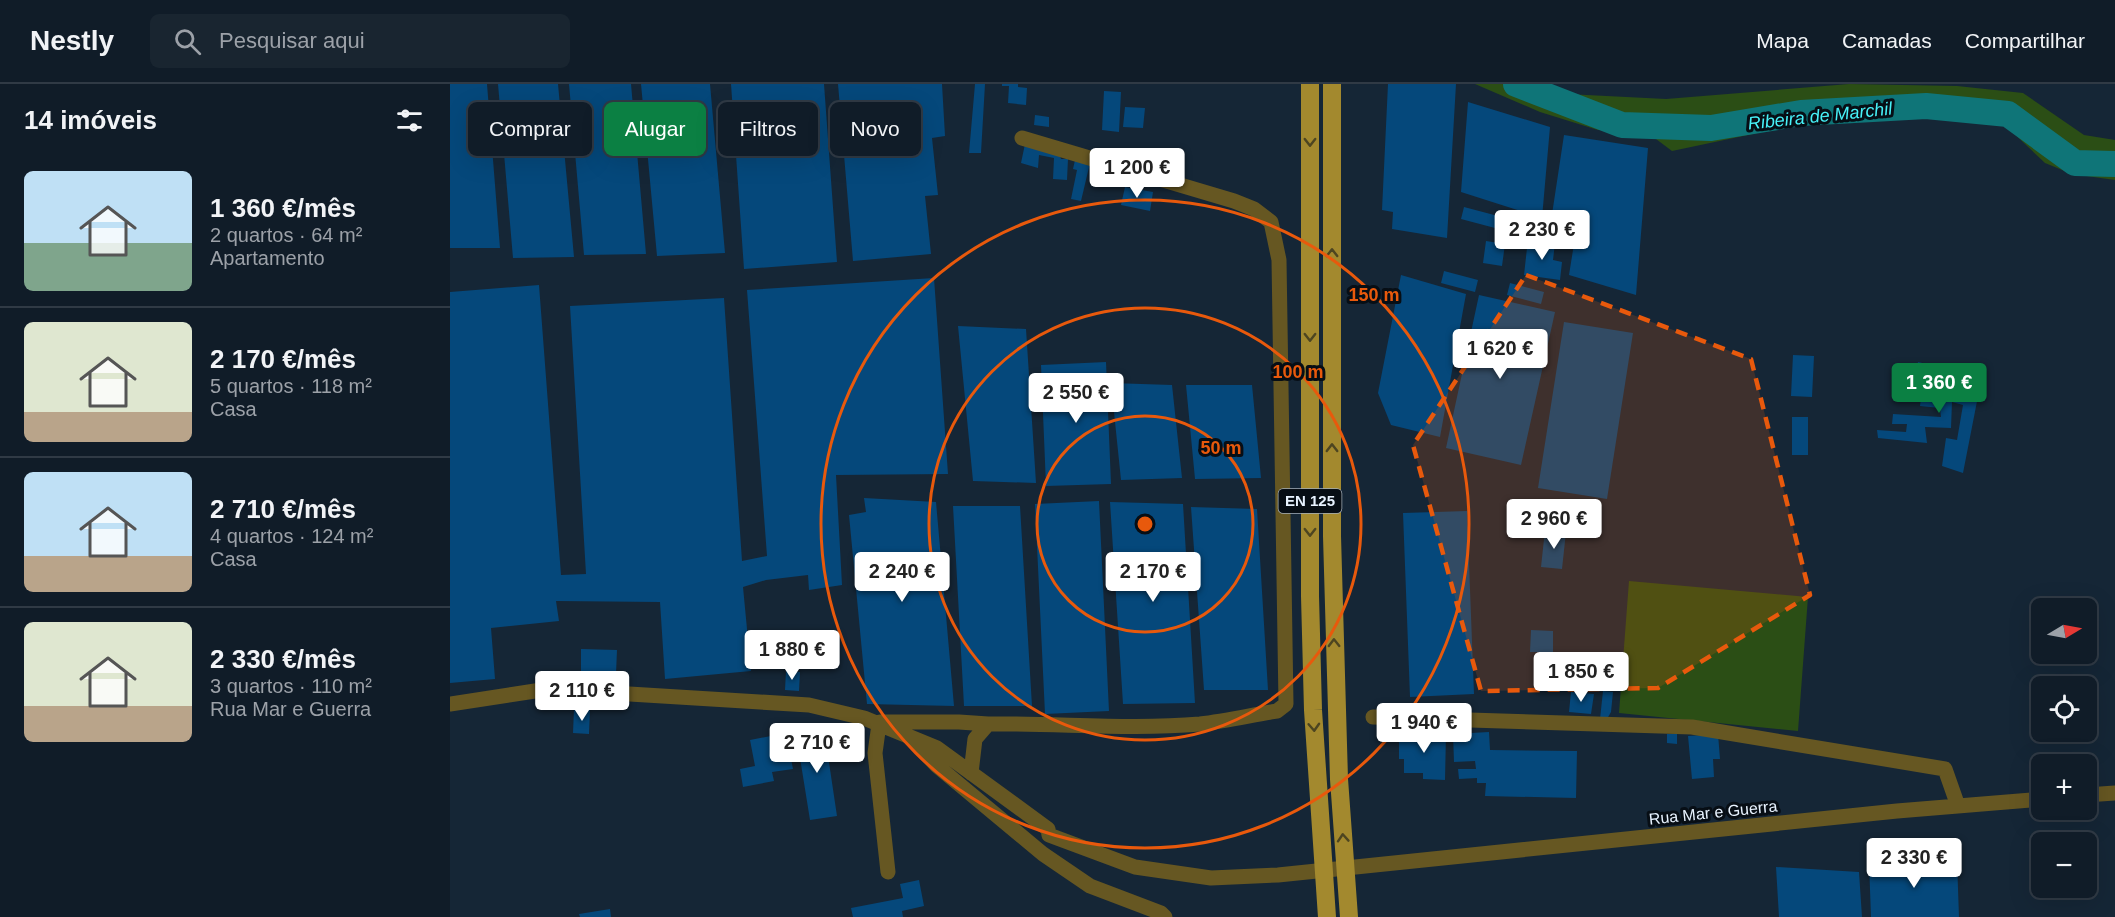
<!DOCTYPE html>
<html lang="pt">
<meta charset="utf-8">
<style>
body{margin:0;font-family:Arial,sans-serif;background:#192530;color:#f1f3f6;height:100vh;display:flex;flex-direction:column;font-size:22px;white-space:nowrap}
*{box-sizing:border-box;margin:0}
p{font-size:20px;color:#9ca1a8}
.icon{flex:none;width:33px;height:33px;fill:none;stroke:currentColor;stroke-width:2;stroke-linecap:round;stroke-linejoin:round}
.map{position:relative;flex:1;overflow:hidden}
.drawer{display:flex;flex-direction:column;background:#101c28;width:450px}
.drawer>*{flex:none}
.guide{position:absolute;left:18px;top:18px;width:570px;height:54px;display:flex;gap:12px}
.needle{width:39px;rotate:80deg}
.fabs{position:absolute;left:1581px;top:514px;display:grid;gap:12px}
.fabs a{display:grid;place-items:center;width:66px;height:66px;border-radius:9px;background:#101c28;box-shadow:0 6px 24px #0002,0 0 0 2px #303a45;font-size:30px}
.price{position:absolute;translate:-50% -51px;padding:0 14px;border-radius:6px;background:#fff;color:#222;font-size:20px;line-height:39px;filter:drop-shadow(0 2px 3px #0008)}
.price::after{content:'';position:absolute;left:50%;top:36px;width:18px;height:14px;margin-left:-9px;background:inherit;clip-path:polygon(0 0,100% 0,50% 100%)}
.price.on{background:#0b8043;color:#fff}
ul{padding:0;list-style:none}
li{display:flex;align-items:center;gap:18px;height:150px;padding:0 24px}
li+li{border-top:2px solid #303a45}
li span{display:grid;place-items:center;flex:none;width:168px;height:120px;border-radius:9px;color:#555}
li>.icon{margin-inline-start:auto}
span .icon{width:72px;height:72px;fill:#fffc;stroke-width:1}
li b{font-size:26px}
h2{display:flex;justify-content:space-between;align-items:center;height:72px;padding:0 24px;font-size:26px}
.tag{padding:0 21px;border-radius:9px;background:#101c28;box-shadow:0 6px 24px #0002,0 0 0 2px #303a45;font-size:21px;line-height:54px}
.tag.on{background:#0b8043;color:#fff}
header{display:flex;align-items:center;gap:36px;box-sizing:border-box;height:84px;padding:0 30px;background:#101c28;border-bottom:2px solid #303a45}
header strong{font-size:28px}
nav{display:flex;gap:33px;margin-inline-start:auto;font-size:21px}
.search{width:420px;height:54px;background:#192530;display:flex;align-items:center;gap:15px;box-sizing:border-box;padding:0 21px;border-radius:9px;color:#9ca1a8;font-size:22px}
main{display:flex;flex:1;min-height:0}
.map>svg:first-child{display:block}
.green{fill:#2b4e15}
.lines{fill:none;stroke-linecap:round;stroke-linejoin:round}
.river{stroke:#0f7578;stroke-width:26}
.building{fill:#05487b}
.minor{stroke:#665722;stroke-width:15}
.major{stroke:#a3892e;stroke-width:18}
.oneway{stroke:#4d4520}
.marked{fill:#e8590c;fill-opacity:0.2;stroke:#e8590c;stroke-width:4.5;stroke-dasharray:12 8;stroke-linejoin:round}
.ring{fill:none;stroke:#e8590c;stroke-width:3}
.labels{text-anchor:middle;stroke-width:6;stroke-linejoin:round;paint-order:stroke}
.shield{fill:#070e15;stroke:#a4aeb9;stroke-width:1.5}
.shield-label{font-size:15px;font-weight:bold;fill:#e8f3ff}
.street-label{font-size:16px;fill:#e8f3ff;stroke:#070e15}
.water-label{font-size:18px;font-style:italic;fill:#47f1f7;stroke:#070e15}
.centre{fill:#e8590c;stroke:#070e15;stroke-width:3}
.ring-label{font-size:18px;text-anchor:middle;font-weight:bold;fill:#e8590c;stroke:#070e15;stroke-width:6;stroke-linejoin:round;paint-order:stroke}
</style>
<header>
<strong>Nestly</strong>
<div class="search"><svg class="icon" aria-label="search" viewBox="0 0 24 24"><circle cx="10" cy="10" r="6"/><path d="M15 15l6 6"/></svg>Pesquisar aqui</div>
<nav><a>Mapa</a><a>Camadas</a><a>Compartilhar</a></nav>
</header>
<main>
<section class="drawer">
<h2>14 imóveis<svg class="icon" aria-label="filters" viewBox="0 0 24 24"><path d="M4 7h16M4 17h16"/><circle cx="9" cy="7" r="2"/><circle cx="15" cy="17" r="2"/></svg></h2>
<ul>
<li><span style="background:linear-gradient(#bfe0f5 60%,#7fa58c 0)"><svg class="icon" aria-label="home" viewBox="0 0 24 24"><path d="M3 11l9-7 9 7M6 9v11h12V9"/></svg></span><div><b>1 360 €/mês</b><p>2 quartos · 64 m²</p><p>Apartamento</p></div></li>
<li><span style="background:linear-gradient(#dfe7d0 75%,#b9a48a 0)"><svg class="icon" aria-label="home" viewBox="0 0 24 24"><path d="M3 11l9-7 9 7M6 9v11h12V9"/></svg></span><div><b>2 170 €/mês</b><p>5 quartos · 118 m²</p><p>Casa</p></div></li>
<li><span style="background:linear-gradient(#bfe0f5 70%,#b9a48a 0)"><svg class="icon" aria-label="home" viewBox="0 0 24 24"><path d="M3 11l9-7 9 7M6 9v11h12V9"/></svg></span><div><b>2 710 €/mês</b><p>4 quartos · 124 m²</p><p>Casa</p></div></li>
<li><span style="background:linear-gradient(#dfe7d0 70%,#b9a48a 0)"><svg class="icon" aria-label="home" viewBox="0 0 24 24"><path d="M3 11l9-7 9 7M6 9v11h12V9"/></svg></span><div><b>2 330 €/mês</b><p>3 quartos · 110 m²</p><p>Rua Mar e Guerra</p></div></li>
</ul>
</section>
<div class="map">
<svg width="1665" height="833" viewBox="0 0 1665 833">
<rect width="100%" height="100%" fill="#152636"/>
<path class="green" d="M1025,0H1095L1117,10L1216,15L1399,0L1507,2L1573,9L1634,51L1665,56V96L1622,90L1595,79L1555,41L1468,29L1336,43L1222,67L1198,49L1148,46L1090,28Z
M1179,497L1358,513L1348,647L1169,629Z"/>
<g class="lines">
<path class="river" d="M1066,0L1172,41L1261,44L1351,29L1476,22L1558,30L1625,79L1665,80"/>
</g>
<path class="building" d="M0,0H37L50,164H0Z
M48,0H108L124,173L63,174Z
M119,0H181L196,170L134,171Z
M191,0H260L275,169L207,172Z
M281,0H374L387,178L294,185Z
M388,0H492L495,52L482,54L488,111L475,112L481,170L403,177Z
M525,0H535L531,69H519Z
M552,0H568V3L577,4L576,21L558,19L559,2H552Z
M938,0H1006L997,154L942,145L943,128L932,126Z
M654,7L671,8L669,48L652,46Z
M1018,18L1100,43L1092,134L1011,108Z
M675,23L695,24L693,44L673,43Z
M585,31L599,33V43L584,41Z
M1114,51L1198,64L1186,211L1119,191L1127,141L1101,137Z
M575,60L609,69L611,75H618L617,96L603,95L604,74L589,71L588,84L571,79Z
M625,76L640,79L631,117L621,115L627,86L623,85Z
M675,103L703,108L700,127L671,121Z
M1014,123L1048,132L1045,144L1011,135Z
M1078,155L1105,159L1103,176L1112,178L1110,196L1074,191Z
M1036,157L1055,160L1052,182L1033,179Z
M994,187L1028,196L1025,208L991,199Z
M951,191L1016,210L990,353L941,341L928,309Z
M484,194L498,390L386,391L392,501L359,506L358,491L316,496L293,503L301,587L215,595L210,518L106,517L109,537L41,544L45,595L0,599V208L89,201L111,491L136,490L120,222L274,214L292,477L317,472L297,206Z
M1060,199L1094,208L1091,220L1057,211Z
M1029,211L1105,228L1071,381L996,364Z
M1114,238L1183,249L1157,415L1088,404Z
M508,242L576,245L586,399L523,397Z
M1343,271L1364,272L1362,313L1341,312Z
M656,278L661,400L596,402L591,281Z
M1468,278L1494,284L1491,295L1530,302L1513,389L1492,382L1496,354L1507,356L1513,321L1502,318L1501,344L1475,343L1477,359L1428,354L1427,346L1456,348L1457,340H1442L1443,330L1491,333L1490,324L1470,322L1471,314L1462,311Z
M661,299L722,301L732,394L671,396Z
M736,301H802L811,394L745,395Z
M1342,333H1358V371H1342Z
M414,414L486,418L504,622L417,620L399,431L416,428Z
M649,417L659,627L595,630L585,420Z
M660,418L733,420L745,619L673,620Z
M503,422H570L582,622H514Z
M741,423L807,425L818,606H754Z
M1017,427L1024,610L960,613L953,429Z
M1095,446L1116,448L1112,485L1091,483Z
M1081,546L1103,547V568H1080Z
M315,553L348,554L351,580L317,578Z
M131,565L167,566L166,590L131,589Z
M1125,578L1166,582L1164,604L1157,603L1158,599L1149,598L1150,591L1124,588Z
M336,587L350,588L349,607L335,606Z
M1153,607L1163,608L1161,628L1157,635H1150Z
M1121,608L1144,610L1141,630L1119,628Z
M124,625L140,626L139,650L123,649Z
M374,645L387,732L360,736L346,649Z
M1039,648L1040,666L1127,667L1126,714L1035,712L1036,699H1027V694L1009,695L1008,685H1026L1025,677L1004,678L1003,650Z
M336,649L343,685L322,688L324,697L293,703L290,685L305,682L300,656Z
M949,649L996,650L995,696L973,695V689H954V675H949Z
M1217,650H1227V660L1217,659Z
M1268,650L1270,675H1263L1264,693L1242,695L1238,652Z
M1507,776L1509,833H1421L1419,778Z
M1326,783L1409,788L1412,833H1329Z
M469,796L474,822L452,827L453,833H403L401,824L453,814L450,800Z
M160,825L161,833H130L129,830Z"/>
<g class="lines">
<path class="minor" d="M0,620L98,605L359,621L414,634L487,664L598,745L599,751L685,783L761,794L828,791L1447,727L1592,715
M923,633L1242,643L1495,685L1508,722
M430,638H509L538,640
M429,640L425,669L438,788
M464,657L486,681L593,770L640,802L711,829L715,833
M521,689L525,655L538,640C609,639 680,646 750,640C776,637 802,631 827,627L836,620L829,176L821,138L804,125L784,117L572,54
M1636,711L1665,709"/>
<path class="major" d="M860,0V512L863,626L877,833
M882,0V452L889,695L899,833"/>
</g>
<defs><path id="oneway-chevron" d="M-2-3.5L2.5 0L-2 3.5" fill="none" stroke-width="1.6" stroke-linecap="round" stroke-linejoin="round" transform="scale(1.5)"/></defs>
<g class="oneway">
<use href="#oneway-chevron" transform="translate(860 58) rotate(90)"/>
<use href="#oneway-chevron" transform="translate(882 169) rotate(-90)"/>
<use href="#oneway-chevron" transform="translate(860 253) rotate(90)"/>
<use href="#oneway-chevron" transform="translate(882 364) rotate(-90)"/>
<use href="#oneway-chevron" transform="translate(860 448) rotate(90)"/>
<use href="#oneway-chevron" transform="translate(884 559) rotate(-91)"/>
<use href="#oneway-chevron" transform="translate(864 643) rotate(87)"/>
<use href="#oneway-chevron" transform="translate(893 754) rotate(-94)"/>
</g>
<path class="marked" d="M1076,191L1301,275L1360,511L1208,604L1031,607L963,361Z"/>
<g class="ring">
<circle cx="695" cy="440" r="108"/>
<circle cx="695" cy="440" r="216"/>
<circle cx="695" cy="440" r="324"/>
</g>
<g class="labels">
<rect class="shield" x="828.5" y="405" width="63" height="24" rx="4.5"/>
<g class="shield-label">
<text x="860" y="422">EN 125</text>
</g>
<g class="street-label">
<text transform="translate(1263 728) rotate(-6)" y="6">Rua Mar e Guerra</text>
</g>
<g class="water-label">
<text transform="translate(1370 32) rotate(-6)" y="6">Ribeira de Marchil</text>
</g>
</g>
<circle cx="695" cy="440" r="9" class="centre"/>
<g class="ring-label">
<text x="924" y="217">150 m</text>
<text x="848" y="294">100 m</text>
<text x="771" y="370">50 m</text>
</g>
</svg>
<div class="fabs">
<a><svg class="needle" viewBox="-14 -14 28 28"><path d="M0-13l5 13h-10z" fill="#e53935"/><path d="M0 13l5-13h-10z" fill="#9ca1a8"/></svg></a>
<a><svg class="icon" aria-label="locate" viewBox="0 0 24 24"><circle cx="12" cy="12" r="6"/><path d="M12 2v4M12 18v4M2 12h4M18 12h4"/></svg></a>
<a>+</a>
<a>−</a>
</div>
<b class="price" style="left:687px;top:115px">1 200 €</b>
<b class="price" style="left:1092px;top:177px">2 230 €</b>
<b class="price" style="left:1050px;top:296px">1 620 €</b>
<b class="price on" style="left:1489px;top:330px">1 360 €</b>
<b class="price" style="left:626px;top:340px">2 550 €</b>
<b class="price" style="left:1104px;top:466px">2 960 €</b>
<b class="price" style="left:452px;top:519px">2 240 €</b>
<b class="price" style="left:703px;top:519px">2 170 €</b>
<b class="price" style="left:342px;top:597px">1 880 €</b>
<b class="price" style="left:1131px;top:619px">1 850 €</b>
<b class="price" style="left:132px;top:638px">2 110 €</b>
<b class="price" style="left:974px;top:670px">1 940 €</b>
<b class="price" style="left:367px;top:690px">2 710 €</b>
<b class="price" style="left:1464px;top:805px">2 330 €</b>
<div class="guide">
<a class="tag">Comprar</a>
<a class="tag on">Alugar</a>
<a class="tag">Filtros</a>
<a class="tag">Novo</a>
</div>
</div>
</main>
